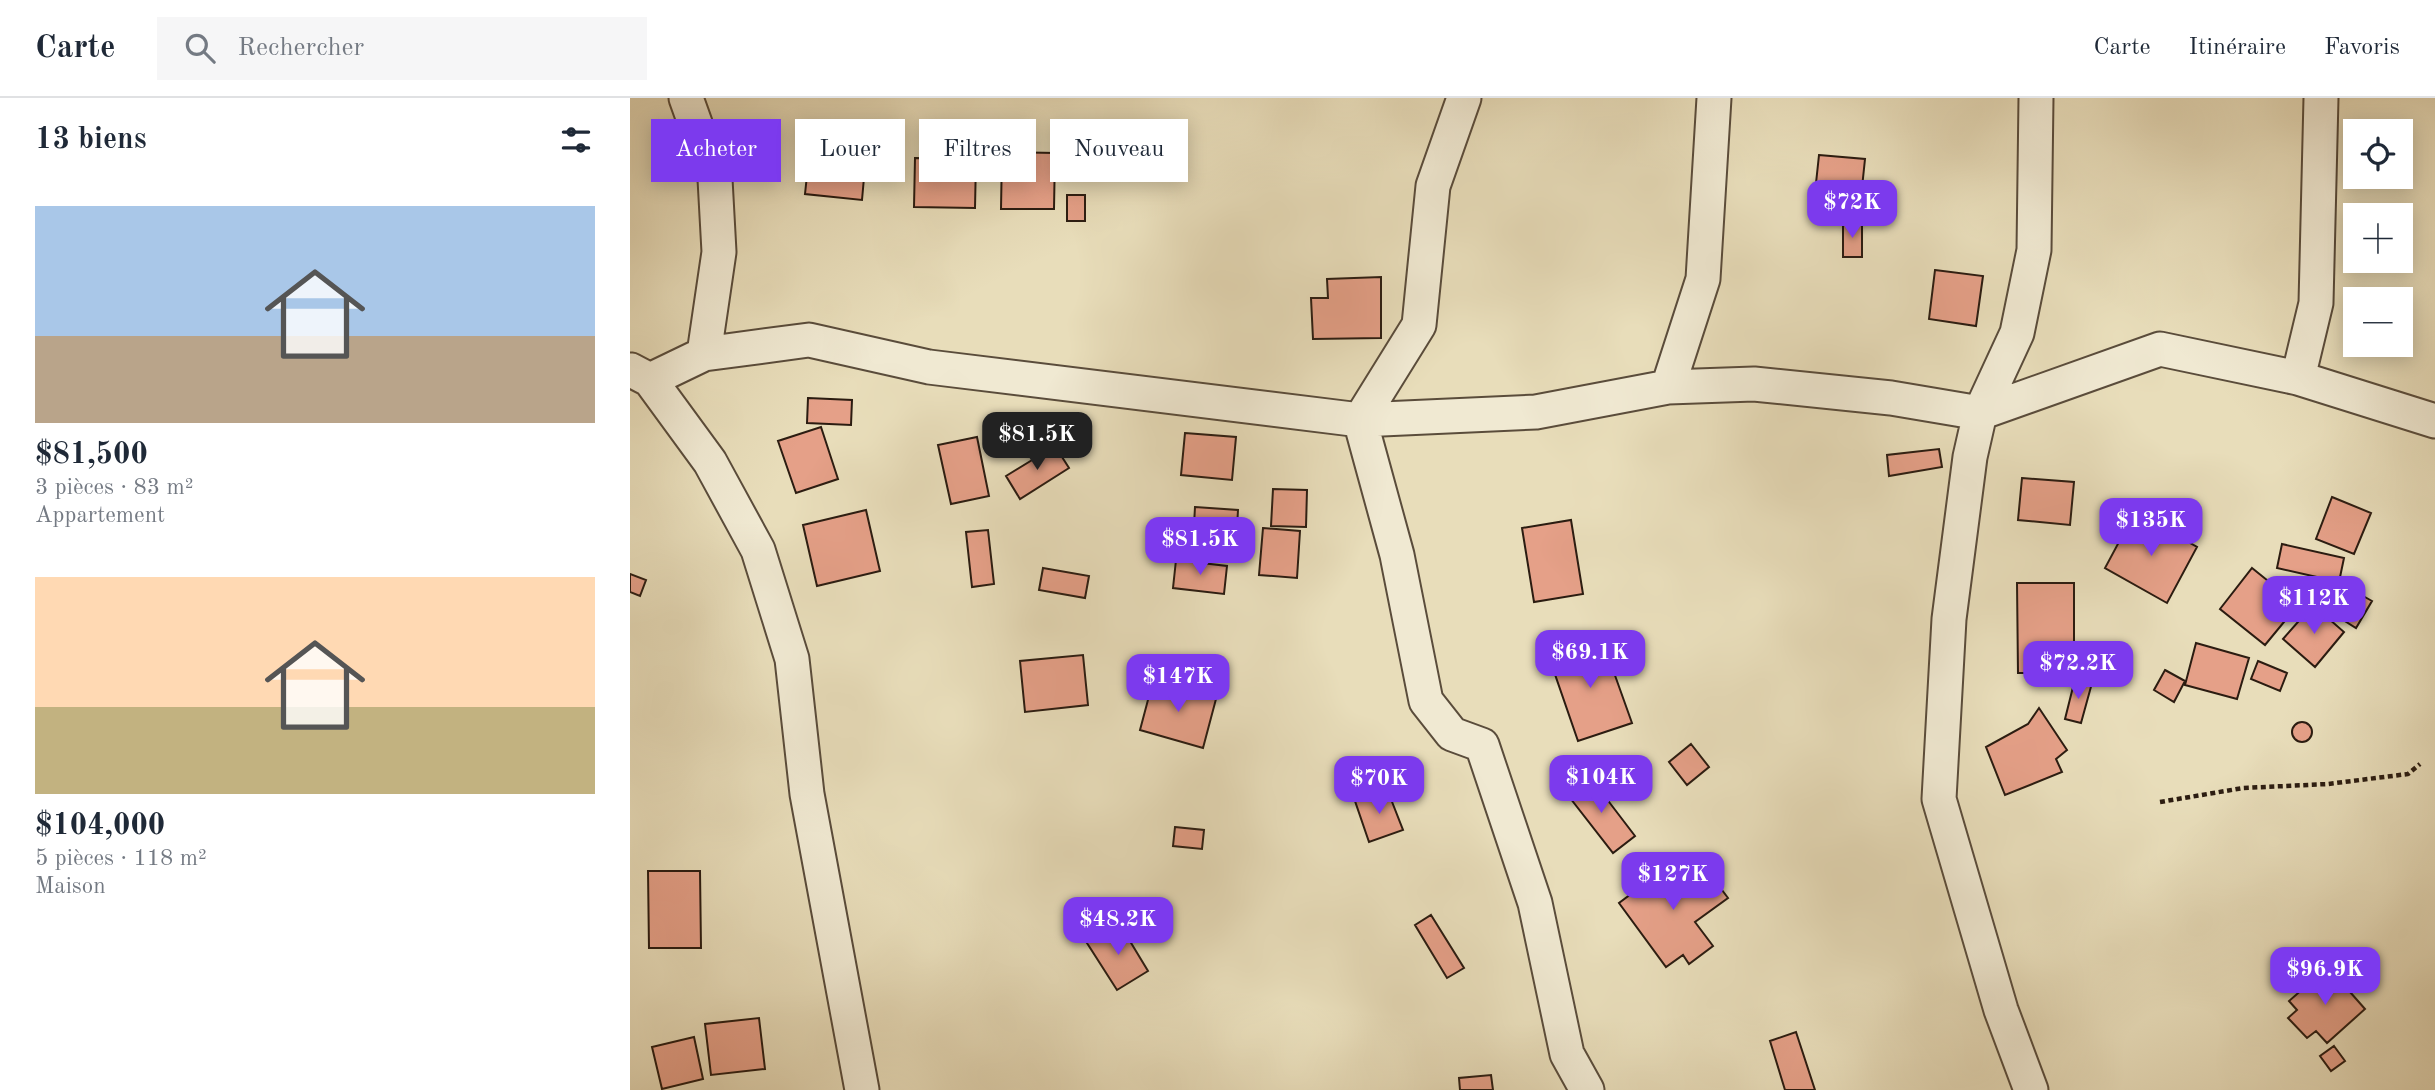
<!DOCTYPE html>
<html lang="fr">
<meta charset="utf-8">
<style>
body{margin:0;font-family:"Old Standard TT",serif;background:#f6f6f7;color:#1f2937;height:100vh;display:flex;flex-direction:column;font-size:26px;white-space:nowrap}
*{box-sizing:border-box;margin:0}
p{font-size:23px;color:#747a83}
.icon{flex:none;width:38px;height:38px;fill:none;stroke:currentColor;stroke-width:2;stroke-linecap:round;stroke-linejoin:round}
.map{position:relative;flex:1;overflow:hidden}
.side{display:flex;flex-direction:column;background:#fff;width:630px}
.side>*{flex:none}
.hud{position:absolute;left:21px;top:21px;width:665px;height:63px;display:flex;gap:14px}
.controls{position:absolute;left:1713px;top:21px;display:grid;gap:14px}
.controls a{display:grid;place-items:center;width:70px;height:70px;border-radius:0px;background:#fff;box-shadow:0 4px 18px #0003;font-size:35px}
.price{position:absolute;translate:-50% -60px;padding:0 16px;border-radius:14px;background:#7c3aed;color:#fff;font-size:23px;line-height:46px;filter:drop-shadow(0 2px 4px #0008)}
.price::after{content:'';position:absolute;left:50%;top:42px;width:21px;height:16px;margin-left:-10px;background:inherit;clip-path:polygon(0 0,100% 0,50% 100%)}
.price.selected{background:#222;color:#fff}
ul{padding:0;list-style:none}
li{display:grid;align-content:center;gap:14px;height:371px;padding:0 35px}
li span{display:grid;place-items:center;height:217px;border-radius:0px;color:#555}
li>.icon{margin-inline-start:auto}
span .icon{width:126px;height:126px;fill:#fffc;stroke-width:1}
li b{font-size:30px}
h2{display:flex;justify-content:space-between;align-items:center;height:84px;padding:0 35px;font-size:30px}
.tag{padding:0 24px;border-radius:0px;background:#fff;box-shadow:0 4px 18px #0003;font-size:24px;line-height:63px}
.tag.selected{background:#7c3aed;color:#fff}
header{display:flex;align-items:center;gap:42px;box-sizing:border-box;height:98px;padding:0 35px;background:#fff;border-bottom:2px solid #e0e1e3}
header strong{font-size:33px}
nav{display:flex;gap:38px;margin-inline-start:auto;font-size:24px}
.search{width:490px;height:63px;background:#f6f6f7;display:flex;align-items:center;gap:18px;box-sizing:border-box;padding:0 24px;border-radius:0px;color:#747a83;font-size:26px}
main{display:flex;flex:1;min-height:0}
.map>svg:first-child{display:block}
.building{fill:#e5a088;stroke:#2b1c11;stroke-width:2}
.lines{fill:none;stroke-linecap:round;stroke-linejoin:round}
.minor-casing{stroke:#5a4c3b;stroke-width:37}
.path{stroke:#2b1c11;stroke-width:4.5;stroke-dasharray:5 3.5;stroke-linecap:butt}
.minor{stroke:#f0e9d2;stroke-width:33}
</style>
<header>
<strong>Carte</strong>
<div class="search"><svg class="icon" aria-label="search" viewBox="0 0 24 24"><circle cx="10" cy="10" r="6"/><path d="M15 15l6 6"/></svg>Rechercher</div>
<nav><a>Carte</a><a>Itinéraire</a><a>Favoris</a></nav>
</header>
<main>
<section class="side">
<h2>13 biens<svg class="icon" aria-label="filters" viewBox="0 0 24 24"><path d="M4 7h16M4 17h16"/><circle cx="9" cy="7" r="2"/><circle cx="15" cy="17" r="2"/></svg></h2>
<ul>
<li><span style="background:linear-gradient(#a9c7e8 60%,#b9a48a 0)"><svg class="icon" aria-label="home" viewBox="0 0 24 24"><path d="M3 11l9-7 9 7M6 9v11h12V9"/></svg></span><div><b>$81,500</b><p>3 pièces · 83 m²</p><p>Appartement</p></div></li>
<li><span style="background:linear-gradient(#ffd9b3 60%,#c2b280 0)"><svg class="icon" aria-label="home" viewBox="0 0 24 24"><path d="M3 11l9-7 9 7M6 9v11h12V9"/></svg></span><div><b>$104,000</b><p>5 pièces · 118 m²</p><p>Maison</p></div></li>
</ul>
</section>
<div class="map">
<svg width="1805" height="992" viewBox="0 0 1805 992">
<rect width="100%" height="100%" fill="#e8ddba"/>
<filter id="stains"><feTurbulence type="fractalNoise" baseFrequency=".00286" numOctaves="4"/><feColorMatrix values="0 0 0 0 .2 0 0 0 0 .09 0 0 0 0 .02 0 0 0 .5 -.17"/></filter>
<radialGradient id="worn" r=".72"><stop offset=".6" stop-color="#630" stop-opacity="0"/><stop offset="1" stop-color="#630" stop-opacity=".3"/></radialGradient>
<path class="building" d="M181,40L237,46L232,102L175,96Z
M372,54L425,55L424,111H371Z
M1189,57L1235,61L1230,109L1184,104Z
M285,60L346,61L345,110L284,109Z
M437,97H455V123H437Z
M1213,124H1232V159H1213Z
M1305,172L1353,178L1346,228L1299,221Z
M751,179V240L683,241L681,200H698L697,181Z
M178,300L222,302L221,327L177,325Z
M191,329L208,381L166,395L148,343Z
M555,335L606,339L602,382L551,377Z
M347,339L359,398L321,406L308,347Z
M425,348L439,370L390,401L376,378Z
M1309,351L1312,369L1259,378L1257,357Z
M1392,380L1444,384L1440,427L1388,422Z
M643,391L677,392L676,429L641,428Z
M1702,399L1741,415L1724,456L1686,441Z
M565,409L608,412L607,430L564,427Z
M236,412L250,473L187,488L173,427Z
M1505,414L1567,449L1537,505L1475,470Z
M941,422L953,496L904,504L892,430Z
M633,430L670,433L667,480L629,477Z
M358,432L364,486L342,489L336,434Z
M551,435L601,439L600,459L550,455Z
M1652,446L1714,460L1709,484L1647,470Z
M546,462L597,468L594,496L543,490Z
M413,470L459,478L455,500L409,492Z
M1622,470L1668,507L1635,547L1590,511Z
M0,476L16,482L10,498L0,494Z
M1387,485H1444V575H1388Z
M1726,494L1742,503L1726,530L1710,520Z
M1683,507L1714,534L1685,569L1653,541Z
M972,541L1002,625L948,643L919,559Z
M1566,545L1619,560L1607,601L1555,587Z
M453,557L458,607L395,614L390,563Z
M1628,563L1657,575L1650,593L1621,581Z
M1535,572L1555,583L1544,604L1524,592Z
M1445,581L1462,585L1451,625L1435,621Z
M523,583L586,601L573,650L510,632Z
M1409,610L1437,652L1426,661L1432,674L1375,697L1356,649L1398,626Z
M1662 634a10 10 0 1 1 20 0a10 10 0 1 1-20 0Z
M1061,646L1079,669L1057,687L1039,664Z
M960,679L1005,738L983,755L937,696Z
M757,691L773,732L739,744L725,703Z
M545,729L574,732L572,751L543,748Z
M1022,766L1041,791L1073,767L1098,800L1065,824L1083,848L1059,866L1053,857L1036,869L989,805L1005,793L998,784Z
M18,773H70L71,850H19Z
M801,817L834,870L817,880L785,827Z
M489,825L518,873L487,892L457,845Z
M1698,869L1735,911L1697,945L1686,933L1677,940L1658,920L1667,912L1659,903Z
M129,920L135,971L81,977L75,926Z
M1166,934L1185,992H1155L1140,943Z
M64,939L73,981L32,991L22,949Z
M1704,948L1715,963L1701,973L1690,958Z
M861,977L863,992H830L829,980Z"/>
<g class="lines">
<defs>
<path id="minor" d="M56,0L85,81L89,154L74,256
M834,0L803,88L789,227L730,322L767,457L796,603L822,636L852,647L905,805L937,956L957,992
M1,272L20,282L80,364L128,452L162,561L177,696L232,992
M1668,280L1686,205L1691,0
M20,282L74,256L179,242L299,269L730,322L906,314L1038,289L1124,286L1261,300L1350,315L1530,251L1668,280L1805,323
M1038,289L1073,181L1084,0
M1401,992L1371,912L1309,701L1319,521L1340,359L1350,315L1387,235L1404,152L1406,0"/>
</defs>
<use href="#minor" class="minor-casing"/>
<path class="path" d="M1530,704L1613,690L1698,686L1778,676L1790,666"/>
<use href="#minor" class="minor"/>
</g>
<rect width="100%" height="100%" filter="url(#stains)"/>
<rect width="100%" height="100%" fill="url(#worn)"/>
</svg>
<div class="controls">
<a><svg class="icon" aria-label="locate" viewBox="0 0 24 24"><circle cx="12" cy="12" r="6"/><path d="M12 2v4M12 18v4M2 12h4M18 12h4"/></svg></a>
<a>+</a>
<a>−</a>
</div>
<b class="price" style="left:1222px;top:142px">$72K</b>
<b class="price selected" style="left:407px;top:374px">$81.5K</b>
<b class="price" style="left:1521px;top:460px">$135K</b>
<b class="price" style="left:570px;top:479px">$81.5K</b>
<b class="price" style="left:1684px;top:538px">$112K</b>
<b class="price" style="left:960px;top:592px">$69.1K</b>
<b class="price" style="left:1448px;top:603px">$72.2K</b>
<b class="price" style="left:548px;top:616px">$147K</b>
<b class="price" style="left:971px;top:717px">$104K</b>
<b class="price" style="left:749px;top:718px">$70K</b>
<b class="price" style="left:1043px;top:814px">$127K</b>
<b class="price" style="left:488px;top:859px">$48.2K</b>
<b class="price" style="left:1695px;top:909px">$96.9K</b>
<div class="hud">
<a class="tag selected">Acheter</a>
<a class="tag">Louer</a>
<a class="tag">Filtres</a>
<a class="tag">Nouveau</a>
</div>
</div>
</main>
